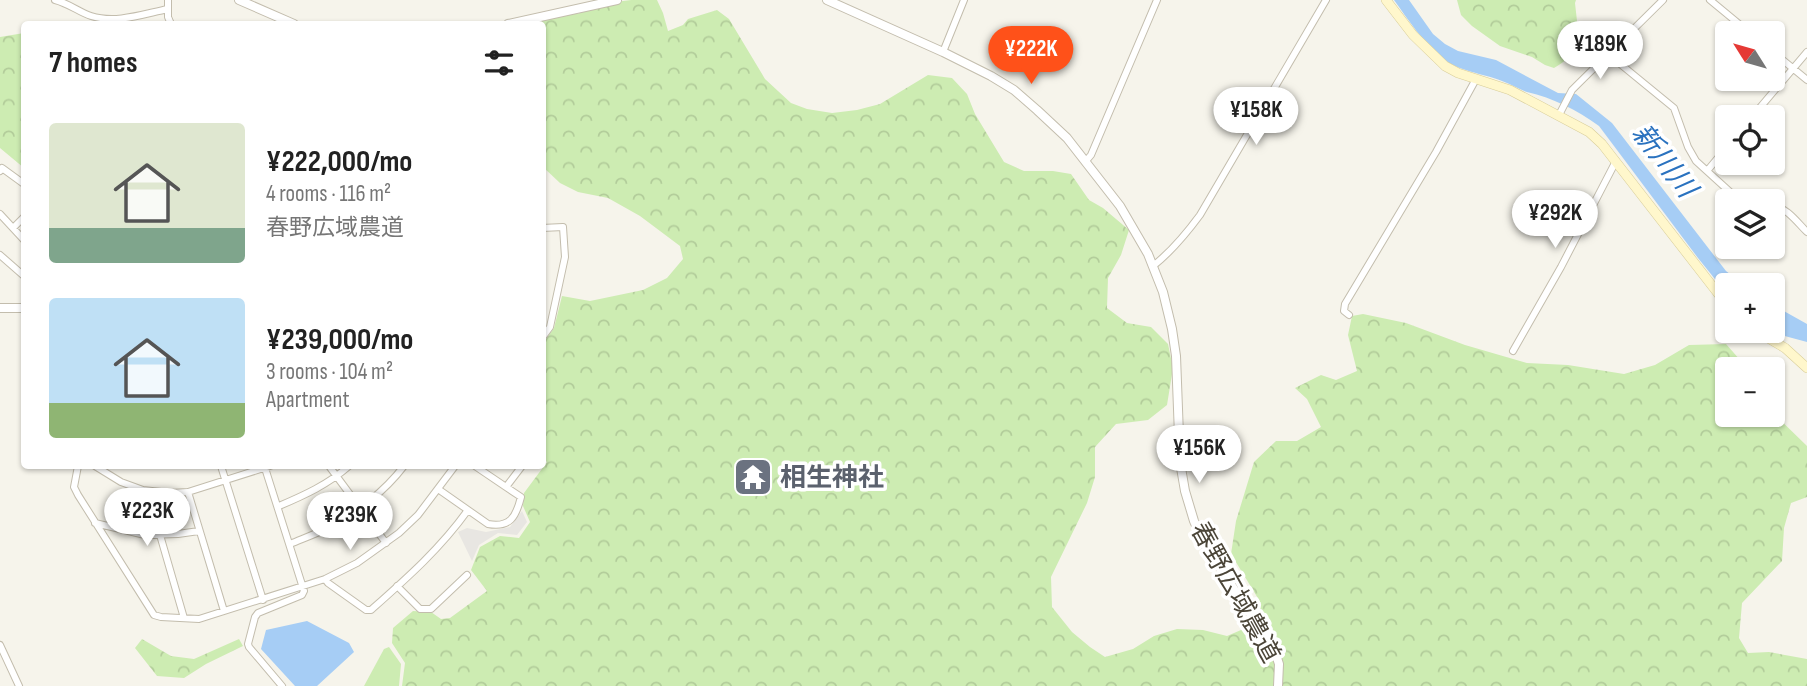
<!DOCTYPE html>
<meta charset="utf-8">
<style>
body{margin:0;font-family:"Sofia Sans Condensed","Noto Sans JP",sans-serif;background:#f6f6f6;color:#222;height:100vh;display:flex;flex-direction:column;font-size:26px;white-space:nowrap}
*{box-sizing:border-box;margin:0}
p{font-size:23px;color:#767676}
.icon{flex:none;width:38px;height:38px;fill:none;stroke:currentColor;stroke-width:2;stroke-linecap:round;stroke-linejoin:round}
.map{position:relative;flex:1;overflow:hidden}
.sheet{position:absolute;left:21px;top:21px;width:525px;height:448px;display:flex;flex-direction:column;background:#fff;border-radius:7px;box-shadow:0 2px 5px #0004}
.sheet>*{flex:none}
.needle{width:46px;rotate:307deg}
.tools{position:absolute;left:1715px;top:21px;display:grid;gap:14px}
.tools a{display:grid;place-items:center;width:70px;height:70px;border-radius:7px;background:#fff;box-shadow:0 2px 5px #0004;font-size:35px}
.price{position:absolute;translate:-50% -60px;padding:0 16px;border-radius:24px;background:#fff;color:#222;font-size:23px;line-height:46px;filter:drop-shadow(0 2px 4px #0008)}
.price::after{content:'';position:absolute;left:50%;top:42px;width:21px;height:16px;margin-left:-10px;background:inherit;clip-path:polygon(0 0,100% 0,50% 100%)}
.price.selected{background:#ff5119;color:#fff}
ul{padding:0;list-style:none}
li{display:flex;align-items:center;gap:21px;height:175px;padding:0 28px}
li span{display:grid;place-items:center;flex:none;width:196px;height:140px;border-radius:7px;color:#555}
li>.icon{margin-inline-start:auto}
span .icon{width:84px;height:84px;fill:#fffc;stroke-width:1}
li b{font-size:30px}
h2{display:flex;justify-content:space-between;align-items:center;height:84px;padding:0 28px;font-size:30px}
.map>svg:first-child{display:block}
.forest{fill:url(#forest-crowns)}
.pitch{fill:#cdecb2}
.parking{fill:#e8e6e2}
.water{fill:#a6cdf5}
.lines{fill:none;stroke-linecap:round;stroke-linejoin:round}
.minor-casing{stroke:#c3bdad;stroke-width:8}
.tertiary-casing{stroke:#c3bdad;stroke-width:10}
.secondary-casing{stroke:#d8cd99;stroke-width:10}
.minor{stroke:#fff;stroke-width:6}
.tertiary{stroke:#fff;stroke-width:8}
.secondary{stroke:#fff7cc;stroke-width:9}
.labels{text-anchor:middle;stroke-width:7;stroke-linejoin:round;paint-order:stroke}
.worship-label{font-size:26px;font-weight:bold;fill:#5b616d;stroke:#fff;text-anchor:start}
.street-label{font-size:26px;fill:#4b4538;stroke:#fff}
.water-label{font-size:28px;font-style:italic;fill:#2a72bf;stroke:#fff}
</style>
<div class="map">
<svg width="1807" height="686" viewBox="0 0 1807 686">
<defs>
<pattern id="forest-crowns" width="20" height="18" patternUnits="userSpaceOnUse" patternTransform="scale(1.75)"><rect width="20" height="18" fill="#cdecb2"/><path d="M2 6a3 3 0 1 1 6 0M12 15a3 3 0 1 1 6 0" fill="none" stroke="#b2cc9a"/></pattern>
</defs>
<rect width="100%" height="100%" fill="#f6f4eb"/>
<path class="forest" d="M631,0H657L663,13L668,31L683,25L688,19L717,10L729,19L765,79L791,103L807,109L832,113L857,110L880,104L928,75L952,78L967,94L975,114L1004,162L1024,171H1053L1071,174L1089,200L1103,208L1129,230L1121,255L1108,278L1107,308L1127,323L1151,327L1168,344L1173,368L1167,405L1148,420L1116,424L1095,447V477L1087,503L1051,577L1052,607L1072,632L1090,647L1105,657L1133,649L1154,636L1177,629L1203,630L1227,636L1248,627L1259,600L1231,554L1236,521L1254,462L1276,441H1297L1321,427L1307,399L1295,388L1321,375L1336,380L1357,371L1348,335L1352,316L1363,314L1406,323L1465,345L1527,363L1568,365L1624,374L1655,365L1689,345L1726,344L1748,369H1727V415H1773V413L1807,446V497L1791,503L1784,528L1782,561L1742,603L1739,638L1748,653L1769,652L1807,659V686H402L405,663L392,643L393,628L413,611L431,612L441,619L450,618L487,591L471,570L480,547L500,536L519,538L530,522L523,506L524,493L547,462L542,458L543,343L554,328L562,296L590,301L643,290L667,278L683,259L680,246L640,216L608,198L578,192L560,183L543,167L542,24H534L545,18L558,14H577L607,3Z
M1457,0H1576L1575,3C1578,32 1584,51 1554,68L1545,65L1532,57L1500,46L1472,26L1461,15Z
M24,33V168L0,148V37Z
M142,639L171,656L194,659L239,639L243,646L206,664L184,678L157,676L135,648Z"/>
<path class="pitch" d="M389,647L401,664L399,686H364L384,649Z"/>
<path class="parking" d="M522,511L527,522L517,535L498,533L479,545L472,561L458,532L467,528L486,532L510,527Z"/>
<path class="water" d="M1394,0H1409L1433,34L1445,44L1458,51L1496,60L1558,93L1576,94L1612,123L1726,271L1744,285H1727V294L1698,258L1599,126C1577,110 1553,98 1527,92C1518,89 1511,84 1502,81C1482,73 1460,72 1442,58C1423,42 1409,21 1394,0Z
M1773,305L1807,324V342L1781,335L1773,330Z
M307,621L349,643L354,652L317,686H295L261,649L266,630Z"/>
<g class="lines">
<defs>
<path id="minor" d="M55,0C68,3 79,12 91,16C116,24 143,14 168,9
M168,0V17L171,24
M1710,0L1750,33
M943,52L964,0
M1773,52L1807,80
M1608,54L1674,108L1688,147L1696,161L1740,201
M1559,115L1572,90L1577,85L1663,0
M1752,117L1807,52
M1085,162L1091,155L1157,0
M0,171L2,168L24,184
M1707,171L1727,147
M1773,205C1788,209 1796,221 1807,232
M0,214L24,240
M13,228L24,217
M542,228L563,227L565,257L550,327L542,338
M0,255L24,276
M1153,266C1172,251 1186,234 1200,215L1326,0
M1349,315L1344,311L1345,304L1436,152L1476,79
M1513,351L1561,267L1616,161
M78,466L74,487L78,495L154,615L161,617L199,619L325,579L357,563L399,533L418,515L455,466
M95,466L121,482L143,490L170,493L188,492L270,466
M221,466L263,600
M329,466L386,543
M475,466L506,487L522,466
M265,468L304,591L302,595L258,613L255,617L248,644L249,647L282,686
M438,489L488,524C510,528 516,517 521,497L506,487
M188,492L224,611
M279,506C305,495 327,485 349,466
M95,523L145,535L178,534L199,531
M160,535L184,618
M290,544C302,539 315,534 326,529C355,515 385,491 404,466
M325,579L328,583L366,610H371C407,578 440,549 468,510
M397,586L420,609H431L467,575
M0,645L19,686"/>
<path id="tertiary" d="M239,0L294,24
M827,0L943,52L991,76L1014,90L1037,110L1067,138L1120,206L1148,254L1163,292L1172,329L1176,356L1180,462L1185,491L1194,521L1204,543L1275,652L1279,664L1278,686
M508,24L617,0
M0,308H24"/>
<path id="secondary" d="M1386,0L1413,35L1445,66L1458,73L1510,90L1589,132L1602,144L1727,305
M1756,331L1785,348L1807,368"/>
</defs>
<use href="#minor" class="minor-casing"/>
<use href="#tertiary" class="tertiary-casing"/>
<use href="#secondary" class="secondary-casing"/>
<use href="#minor" class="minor"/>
<use href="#tertiary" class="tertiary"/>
<use href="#secondary" class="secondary"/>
</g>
<defs>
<symbol id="temple-square" viewBox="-11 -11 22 22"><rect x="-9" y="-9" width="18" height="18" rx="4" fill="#6b7280" stroke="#fff"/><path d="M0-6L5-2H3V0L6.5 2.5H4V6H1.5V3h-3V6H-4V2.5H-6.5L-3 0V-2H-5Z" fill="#fff"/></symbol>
</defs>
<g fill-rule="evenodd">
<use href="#temple-square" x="731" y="455" width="44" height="44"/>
</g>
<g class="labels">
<g class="worship-label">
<text x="780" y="486">相生神社</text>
</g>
<g class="street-label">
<text transform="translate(1236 592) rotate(61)" y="9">春野広域農道</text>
</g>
<g class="water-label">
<text transform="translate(1665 160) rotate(52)" y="10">新川川</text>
</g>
</g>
</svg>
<div class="tools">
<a><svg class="needle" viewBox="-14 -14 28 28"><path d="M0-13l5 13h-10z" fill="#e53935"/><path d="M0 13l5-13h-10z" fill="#767676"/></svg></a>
<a><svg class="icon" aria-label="locate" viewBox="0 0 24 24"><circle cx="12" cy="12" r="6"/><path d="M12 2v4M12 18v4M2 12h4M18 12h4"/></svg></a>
<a><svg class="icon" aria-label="layers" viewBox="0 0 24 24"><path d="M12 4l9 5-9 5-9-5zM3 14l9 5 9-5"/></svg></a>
<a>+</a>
<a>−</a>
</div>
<b class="price" style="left:1600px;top:81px">¥189K</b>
<b class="price selected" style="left:1031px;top:86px">¥222K</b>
<b class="price" style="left:1256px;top:147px">¥158K</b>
<b class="price" style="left:1555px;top:250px">¥292K</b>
<b class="price" style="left:1199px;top:485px">¥156K</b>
<b class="price" style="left:147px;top:548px">¥223K</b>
<b class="price" style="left:350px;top:552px">¥239K</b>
<section class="sheet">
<h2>7 homes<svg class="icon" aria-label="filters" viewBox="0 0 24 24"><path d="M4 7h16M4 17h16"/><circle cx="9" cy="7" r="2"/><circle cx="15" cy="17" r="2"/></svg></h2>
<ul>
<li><span style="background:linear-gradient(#dfe7d0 75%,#7fa58c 0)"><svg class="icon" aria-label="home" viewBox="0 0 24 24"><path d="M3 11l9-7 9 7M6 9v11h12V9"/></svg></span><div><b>¥222,000/mo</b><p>4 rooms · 116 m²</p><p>春野広域農道</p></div></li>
<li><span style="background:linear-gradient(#bfe0f5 75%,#8fb573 0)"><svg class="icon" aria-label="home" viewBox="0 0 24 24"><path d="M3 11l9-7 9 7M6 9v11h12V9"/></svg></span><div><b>¥239,000/mo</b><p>3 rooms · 104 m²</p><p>Apartment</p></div></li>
</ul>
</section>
</div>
